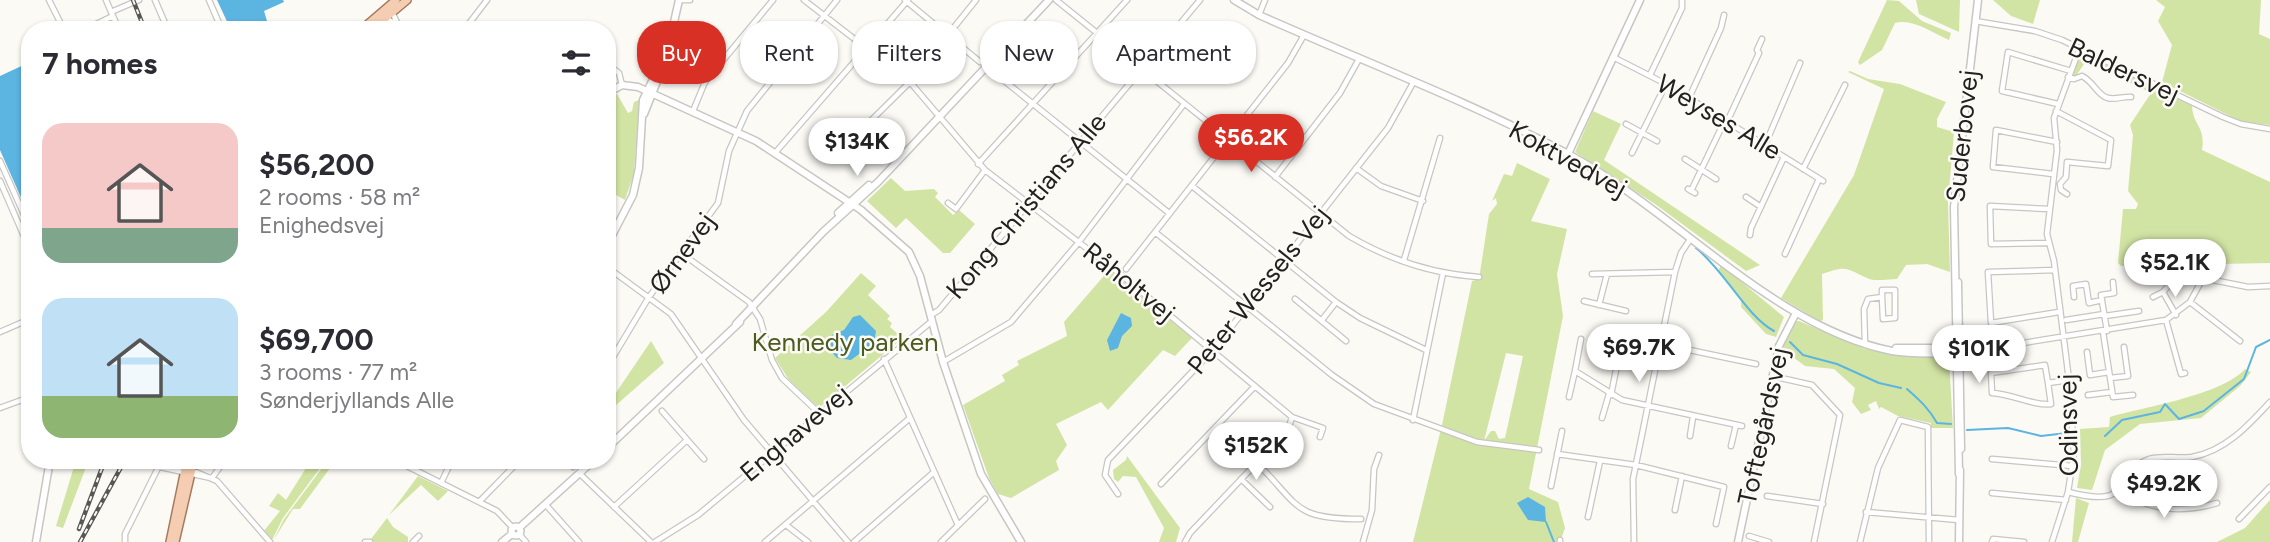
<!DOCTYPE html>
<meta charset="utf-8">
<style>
body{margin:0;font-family:Figtree,sans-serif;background:#f7f7f7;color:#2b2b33;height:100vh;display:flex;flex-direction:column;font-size:26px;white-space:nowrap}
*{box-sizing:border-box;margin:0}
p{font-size:23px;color:#7c7c81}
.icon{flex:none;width:38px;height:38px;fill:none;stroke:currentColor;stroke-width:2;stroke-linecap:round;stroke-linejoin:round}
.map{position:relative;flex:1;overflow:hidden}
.drawer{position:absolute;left:21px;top:21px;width:595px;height:448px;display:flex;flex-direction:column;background:#fff;border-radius:28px;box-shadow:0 2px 5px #0004}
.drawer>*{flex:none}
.hud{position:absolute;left:637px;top:21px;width:665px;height:63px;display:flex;gap:14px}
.price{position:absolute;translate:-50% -60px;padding:0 16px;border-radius:24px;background:#fff;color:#222;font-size:23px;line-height:46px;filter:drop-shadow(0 2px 4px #0008)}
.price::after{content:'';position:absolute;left:50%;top:42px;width:21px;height:16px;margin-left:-10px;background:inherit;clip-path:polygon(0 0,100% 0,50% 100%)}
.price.current{background:#d93025;color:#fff}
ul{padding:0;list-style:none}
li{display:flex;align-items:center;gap:21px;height:175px;padding:0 21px}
li span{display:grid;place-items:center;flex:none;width:196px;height:140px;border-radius:21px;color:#555}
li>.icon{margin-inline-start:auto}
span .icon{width:84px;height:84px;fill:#fffc;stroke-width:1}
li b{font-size:30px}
h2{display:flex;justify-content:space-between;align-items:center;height:84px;padding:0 21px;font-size:30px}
.pill{padding:0 24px;border-radius:28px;background:#fff;box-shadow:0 2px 5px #0004;font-size:24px;line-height:63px}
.pill.current{background:#d93025;color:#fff}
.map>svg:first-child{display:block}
.green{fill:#d2e4a4;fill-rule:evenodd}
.water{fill:#5cb4e1}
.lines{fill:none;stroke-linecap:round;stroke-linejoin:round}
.stream{stroke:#5cb4e1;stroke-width:2}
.street-casing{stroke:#c8c6c2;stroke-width:7}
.secondary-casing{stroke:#c8c6c2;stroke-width:9}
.primary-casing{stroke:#a57b5e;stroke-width:10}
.street{stroke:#fff;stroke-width:4.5}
.secondary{stroke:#fff;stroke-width:6}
.primary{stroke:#f4cdb2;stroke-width:7}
.rail-casing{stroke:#585755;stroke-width:4.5}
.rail{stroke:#fbfaf5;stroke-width:2;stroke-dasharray:5;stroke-linecap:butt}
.labels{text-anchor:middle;stroke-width:5;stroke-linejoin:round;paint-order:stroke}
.street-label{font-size:26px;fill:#222120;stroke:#fbfaf5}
.park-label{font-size:26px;fill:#4d5a21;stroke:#fbfaf5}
</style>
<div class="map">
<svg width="2270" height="542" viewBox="0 0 2270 542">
<rect width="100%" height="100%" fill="#fbfaf5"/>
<path class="green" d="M1887,0L1899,1L1922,21L1951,33L1949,40C1933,33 1912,18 1895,23L1882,50L1860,65L1858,62Z
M1916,0H1960L1959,32L1919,14Z
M1993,0H2040L2033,24L2011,16Z
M2156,0H2261L2259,34L2270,39V125L2242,122L2162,82L2172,45L2158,21L2165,7Z
M2084,54L2192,106C2193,126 2206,126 2202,150L2270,182V263L2121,266L2118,263L2123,209H2136L2138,204L2128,191L2133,135L2130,125L2151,93L2086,61L2076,76L2073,75L2076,64Z
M1850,71L1868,79L1900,84L1946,102L1937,119V127L1954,132L1948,202L1950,272L1927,264L1906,265L1897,279C1889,279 1874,282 1867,278C1845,268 1848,265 1822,274L1823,320L1820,321L1781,298L1854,175L1884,89L1848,72Z
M617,94L628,113L632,111L634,102L639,100L634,173L625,200L607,190V100Z
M1593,111L1621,124L1604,160L1760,265L1746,271L1655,204L1575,152Z
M1517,163L1550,179L1531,221L1567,229L1557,274L1563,316L1529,489L1558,502L1565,528L1560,542H1413L1442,425L1472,281L1479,279L1489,214L1497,204L1496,198L1492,201L1504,174L1512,176ZM1506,353L1523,356L1505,438L1499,439L1495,431H1491L1484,441Z
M891,178L905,191L934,189L938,193L935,197L953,215L959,210L975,224L950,253H943L906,218L896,228L867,201Z
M1721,265L1784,317L1776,337L1766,334L1741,307V299L1718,271Z
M1109,270L1192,338L1175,356L1163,350L1108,410L1101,402L1056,424L1067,445L1056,461L1059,470L1011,498L998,494L989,478L963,405L1005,381L1002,375L1019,365L1017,361L1067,336L1064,322Z
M861,273L876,286L868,295L890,316L887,319L892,323L890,327L898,334L902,330L904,337L819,408L789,380L775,358L827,311Z
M1799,321L1865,349L1949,359L1953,428H1931V423L1898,416L1881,407L1879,409L1876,401L1868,405L1871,410L1861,414L1852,402L1855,388L1834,369L1805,366L1782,349L1794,322Z
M651,341L664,363L607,413V406Z
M2245,369L2251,372L2240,386L2201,418L2140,424L2105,450L2092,490L2077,488L2081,464L2080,429L2109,427L2110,417C2144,407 2222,395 2245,369Z
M1127,456L1180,528L1176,542H1159L1164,528L1136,477L1123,476L1118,482L1114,479L1113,470L1126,460Z
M76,460H84L85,470L63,528L56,526Z
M311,460H326L283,518L272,540L263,532L280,511L269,506L278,493L286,500Z
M328,460H336L300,509H293L273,541L284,519Z
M418,476L448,491L438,501L421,485L389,515Z
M2076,498L2089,503L2078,542H2072Z
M2270,500V542H2217L2245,528Z
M387,518L393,527L408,537V542H374L371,539Z"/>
<path class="water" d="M217,0H283L284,2L264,11L267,21L250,30H231Z
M30,62V130L21,135L30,149V218L0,150V76Z
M1121,313L1131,318L1132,326L1122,336L1118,348L1110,351L1107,340Z
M860,315L876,331L874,343L851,360L837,358L826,346L827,337L844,330L853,317Z
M1528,497L1545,507L1546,522L1528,520L1517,503Z"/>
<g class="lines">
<path class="stream" d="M1696,248C1725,271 1746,316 1774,331
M1790,342L1803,355L1837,364L1879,383L1901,388
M1907,389C1917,398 1929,408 1937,423L1951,424
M2205,410L2244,379L2256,347L2270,340
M1967,430L2008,428L2041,436L2067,433
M2105,436L2122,420L2160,412L2165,404L2179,419L2204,411
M1546,522L1554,542"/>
<defs>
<path id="street" d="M49,0L64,30
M106,0L119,30
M155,0L168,30
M209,0L222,30
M679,0H690
M804,0L910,82L985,170L1120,274L1292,417L1323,428L1320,437
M905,0L980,62
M1056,0L1349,236C1388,259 1433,274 1479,277
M111,12L139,0
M392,12L400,29
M1259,15L1265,0
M386,17L401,30
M1975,21L2035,31L2062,40L2223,117L2241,124L2270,129
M1180,24L1219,58
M84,30L113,16
M464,30L487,0
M1613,57L1666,84L1823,181
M607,64L619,73L622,85
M992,71L1169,213
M1650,75L1682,8V0
M2068,77L2074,79L2082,76C2093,81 2098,96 2108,98C2116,100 2124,96 2131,97
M1689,98L1721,28L1724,15
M2058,104L2002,91L2008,52L2071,71
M693,111L705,82L773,0
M2056,111L2111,140L2108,166L2067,162L2066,177L2060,184L2061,190L2067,194
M1727,122L1759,53L1757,50L1762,39
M1626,124L1657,141
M1765,145L1800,63
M775,153L908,0
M1632,153L1666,84
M833,158L910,82L976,0
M1685,159L1716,179
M0,161L30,228
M978,164L1127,0
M1356,168L1381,186L1423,201
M1803,169L1845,85
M2053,174L1993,167L1996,130L2057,142
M1275,177L1340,93L1359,59
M0,181L30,250
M1192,186L1336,302L1360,318L1426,350
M1688,189L1695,193
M1691,191L1725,120
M1746,197L1761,207
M948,203L956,209L985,170
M1155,232L1332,375L1374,404L1477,442L1539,450
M1750,235L1751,228L1784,157
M2047,243L1991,244L1990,206L2049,209
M681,253L749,302L760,319L772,360L782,378L819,413
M1785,254L1819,179
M1404,260L1440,138
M607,267L671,314L744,420L848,542
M1126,269L1288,63L1304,35
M2055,270L1988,272L1991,323L2059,312
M1592,274L1675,272
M2163,292L2176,315
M2074,297L2073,286L2086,284L2089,303L2102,300
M2153,297L2163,292L2176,277
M1295,299L1346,341
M1584,301L1626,311
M2190,302L2240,341
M1599,305L1607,274
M931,315L939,310L1200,0
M2105,316L2139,311
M1322,320L1336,302
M2066,320L2104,314
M2166,320L2181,374L2185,373
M2107,331L2101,295L2114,293L2113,282
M0,332L30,319
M2103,332L2113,397L2133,395
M1865,343L1864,309L1868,299L1882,297L1883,319L1895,318V290H1882V297
M1661,344L1756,364
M1960,348L1987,349
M2087,352L2090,375L2109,372
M1961,353L2166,320L2190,302L2203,278L2248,287L2270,286
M884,359L958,525
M943,362L1011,322L1079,242L1184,104
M607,367L649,297L718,203L729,151L747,111L837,0
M1575,371L1581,339
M1772,376L1812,385L1840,415L1814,542
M2110,378L2128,376L2124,347
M2048,383L2051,404C2033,406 2013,394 1992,393L1991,373L2045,365L2048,383L2069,380
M1611,395L1620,350
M2088,395L2112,392
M1569,397L1575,371L1622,400L1742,426
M0,408L30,397
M662,411L704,459
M1602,418L1609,394
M1413,420L1443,273
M1690,436L1693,417
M1731,446L1736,425
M1557,454L1636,465L1724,487L1716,524
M1992,459L2073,466
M395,460L497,511L513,528
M566,460L573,467
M1257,463C1300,506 1293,519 1361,519
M160,467L211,478
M191,470L217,481L270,542
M579,473L651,542
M212,478L225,460
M1241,479L1270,507
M441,483L452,460
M1161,484L1255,386
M1551,486L1562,431
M2121,489C2148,512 2184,513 2217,503
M2068,492C2138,510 2110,474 2149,459C2162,455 2178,459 2192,457C2225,451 2248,426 2270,402
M1992,493L2066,500
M1118,494L1105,475L1108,460L1213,350L1388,128L1413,83
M1767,496L1823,504
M479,502L520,460
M546,505L579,542
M614,507L687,440
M1675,510L1682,476
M1866,512L1959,520
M1588,517L1600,461
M2239,519L2270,487
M786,525L808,542
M519,534L526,542
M1749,536L1769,542
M1560,540V542
M125,542V534L162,460
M365,542H370
M413,542L419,536
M655,542L698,515L932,321
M765,542L910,418
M854,542L933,473
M941,542L985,499
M1185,542L1190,533L1288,430L1292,417
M1363,542L1372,510L1374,469L1379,455
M1634,542L1633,479L1675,272L1681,253L1691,238
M1860,542L1878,468L1900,420L1928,427L1929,542
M1992,542L1993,539L2024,542
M2052,542L2068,492L2074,453L2069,380L2054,261L2047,234L2057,150L2054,118L2080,47"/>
<path id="secondary" d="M1234,0L1259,15C1362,61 1469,101 1568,154C1675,211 1774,328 1892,351C1914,355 1938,353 1961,353
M668,49L679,0
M607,93L622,85L638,87L756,141L861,210L909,252L920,276L943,362L981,474L1021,542
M644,114L666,59
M1568,154L1640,0
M838,213L869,185
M607,245L633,195L639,168L643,100L668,48
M1958,282L1961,449
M736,324L823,232L878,182L1049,0
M1896,348H1958
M607,448L740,322
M1959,474L1954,207L1978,0
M511.5 531a4.5 4.5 0 1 1 9 0a4.5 4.5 0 1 1-9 0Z
M519,528L594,460
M36,542L50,460
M502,542L512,534
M1738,542L1779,346L1796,313
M1959,542L1960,470"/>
<path id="primary" d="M361,30L396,0
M371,30L407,0
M170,542L187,460
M175,542L194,460"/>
</defs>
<use href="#street" class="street-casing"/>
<use href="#secondary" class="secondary-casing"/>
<use href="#primary" class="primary-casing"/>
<use href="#street" class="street"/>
<use href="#secondary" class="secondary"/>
<use href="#primary" class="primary"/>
<defs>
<path id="rail" d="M133,0L145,30
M79,529L105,460
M80,542L125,460"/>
</defs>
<use href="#rail" class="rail-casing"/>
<use href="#rail" class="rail"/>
</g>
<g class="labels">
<g class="street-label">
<text transform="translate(2124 70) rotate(25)" y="9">Baldersvej</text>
<text transform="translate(1719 117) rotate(31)" y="9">Weyses Alle</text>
<text transform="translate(1962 136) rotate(-84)" y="9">Suderbovej</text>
<text transform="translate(1568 159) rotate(29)" y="9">Koktvedvej</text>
<text transform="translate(1026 206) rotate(-50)" y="9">Kong Christians Alle</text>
<text transform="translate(682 253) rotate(-54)" y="9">Ørnevej</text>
<text transform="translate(1129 282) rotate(39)" y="9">Råholtvej</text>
<text transform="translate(1258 290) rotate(-51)" y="9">Peter Wessels Vej</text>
<text transform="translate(2068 425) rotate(-91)" y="9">Odinsvej</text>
<text transform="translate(1763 426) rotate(-78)" y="9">Toftegårdsvej</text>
<text transform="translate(795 433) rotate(-40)" y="9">Enghavevej</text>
</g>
<g class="park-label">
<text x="845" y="351">Kennedy parken</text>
</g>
</g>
</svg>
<b class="price current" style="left:1251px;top:174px">$56.2K</b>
<b class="price" style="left:857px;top:178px">$134K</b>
<b class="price" style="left:2175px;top:299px">$52.1K</b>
<b class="price" style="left:1639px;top:384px">$69.7K</b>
<b class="price" style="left:1979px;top:385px">$101K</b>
<b class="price" style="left:1256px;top:482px">$152K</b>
<b class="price" style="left:2164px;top:520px">$49.2K</b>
<div class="hud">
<a class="pill current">Buy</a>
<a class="pill">Rent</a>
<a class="pill">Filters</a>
<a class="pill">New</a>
<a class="pill">Apartment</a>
</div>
<section class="drawer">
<h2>7 homes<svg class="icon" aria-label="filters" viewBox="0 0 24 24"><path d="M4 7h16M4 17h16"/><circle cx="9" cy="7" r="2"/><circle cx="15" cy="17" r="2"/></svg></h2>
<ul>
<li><span style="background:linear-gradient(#f6c9c9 75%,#7fa58c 0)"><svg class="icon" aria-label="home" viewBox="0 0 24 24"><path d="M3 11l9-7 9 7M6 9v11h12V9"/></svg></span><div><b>$56,200</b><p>2 rooms · 58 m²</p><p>Enighedsvej</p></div></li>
<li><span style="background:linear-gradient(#bfe0f5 70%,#8fb573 0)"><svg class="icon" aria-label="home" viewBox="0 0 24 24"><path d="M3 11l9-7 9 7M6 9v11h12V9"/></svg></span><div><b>$69,700</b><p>3 rooms · 77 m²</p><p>Sønderjyllands Alle</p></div></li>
</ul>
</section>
</div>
